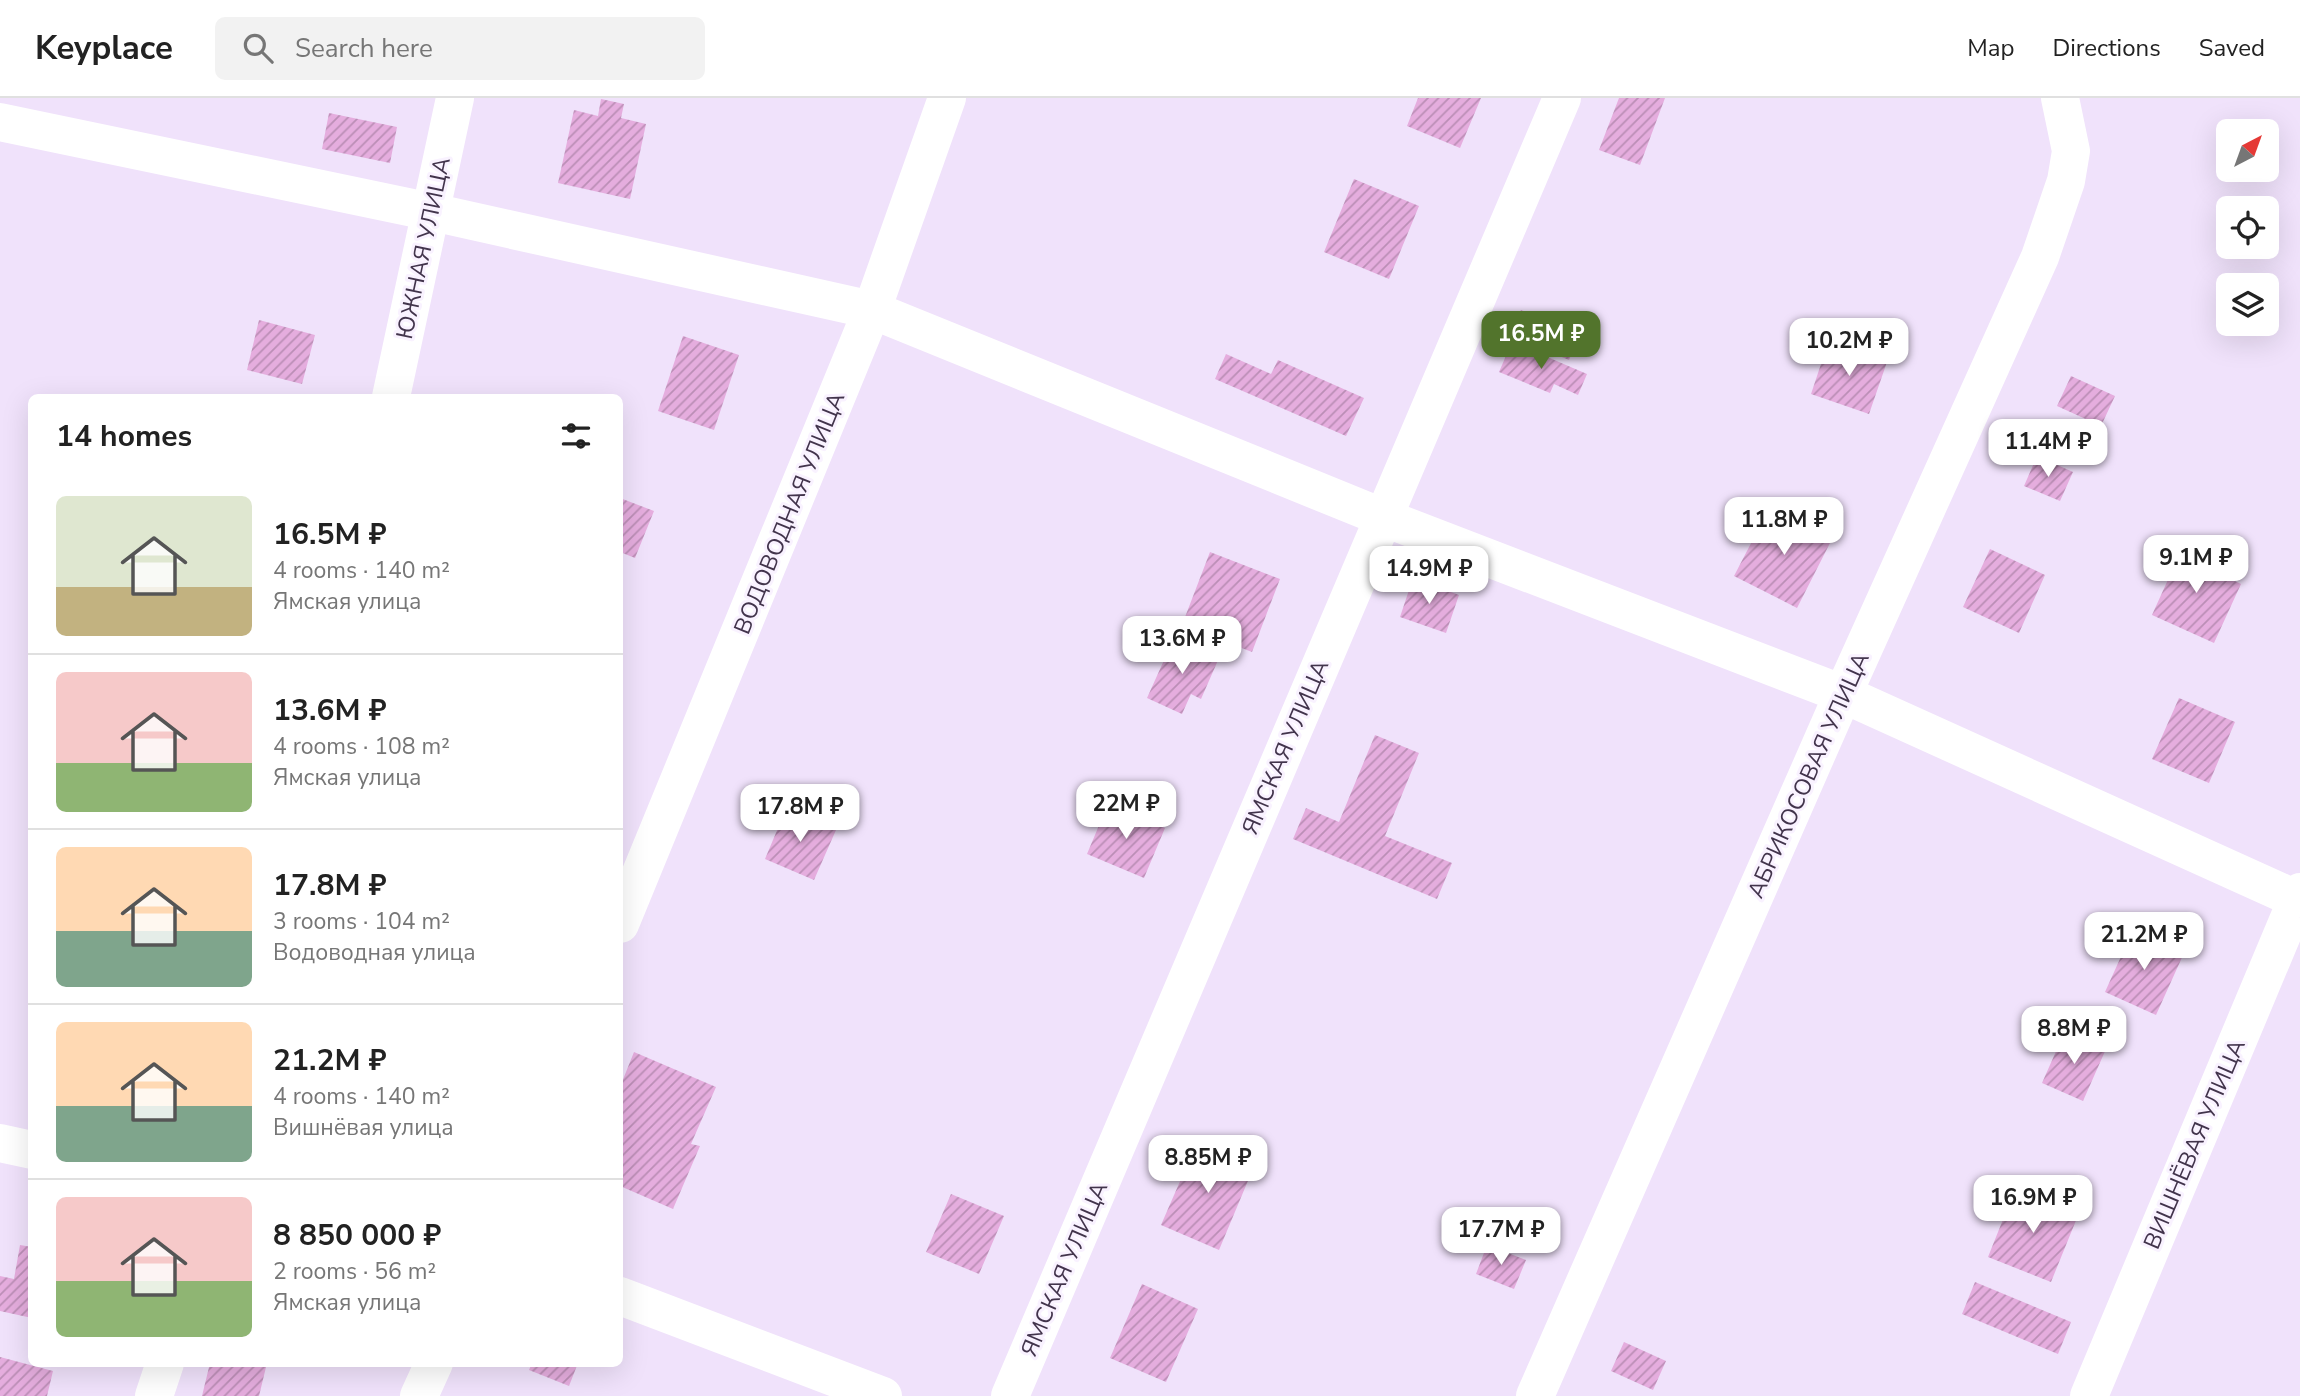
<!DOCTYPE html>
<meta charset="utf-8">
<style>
body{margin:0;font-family:"Nunito Sans",sans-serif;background:#f2f2f2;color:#222;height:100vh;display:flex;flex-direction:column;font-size:26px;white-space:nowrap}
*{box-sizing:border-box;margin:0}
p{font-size:23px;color:#767676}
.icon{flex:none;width:38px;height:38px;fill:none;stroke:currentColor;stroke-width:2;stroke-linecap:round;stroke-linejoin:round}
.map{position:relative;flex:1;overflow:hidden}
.drawer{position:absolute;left:28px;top:296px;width:595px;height:973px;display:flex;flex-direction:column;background:#fff;border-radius:10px;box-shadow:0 7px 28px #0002}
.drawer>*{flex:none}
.needle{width:46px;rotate:41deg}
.controls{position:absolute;left:2216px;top:21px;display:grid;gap:14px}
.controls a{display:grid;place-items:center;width:63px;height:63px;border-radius:10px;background:#fff;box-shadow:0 7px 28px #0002;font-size:35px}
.price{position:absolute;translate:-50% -60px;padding:0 16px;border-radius:14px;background:#fff;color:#222;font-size:23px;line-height:46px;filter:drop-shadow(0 2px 4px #0008)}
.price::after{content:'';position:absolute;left:50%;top:42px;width:21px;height:16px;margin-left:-10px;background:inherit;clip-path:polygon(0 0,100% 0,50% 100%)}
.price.active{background:#52742c;color:#fff}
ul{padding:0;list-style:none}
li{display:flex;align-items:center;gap:21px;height:175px;padding:0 28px}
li+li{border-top:2px solid #e0e0e0}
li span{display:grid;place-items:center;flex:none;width:196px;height:140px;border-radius:10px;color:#555}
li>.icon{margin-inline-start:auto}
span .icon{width:84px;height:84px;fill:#fffc;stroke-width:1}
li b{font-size:30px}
h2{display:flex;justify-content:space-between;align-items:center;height:84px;padding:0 28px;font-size:30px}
header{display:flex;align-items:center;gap:42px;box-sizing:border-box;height:98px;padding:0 35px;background:#fff;border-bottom:2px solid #e0e0e0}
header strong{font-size:33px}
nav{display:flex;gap:38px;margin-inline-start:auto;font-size:24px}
.search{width:490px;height:63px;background:#f2f2f2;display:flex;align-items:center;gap:18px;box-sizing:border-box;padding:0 24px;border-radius:10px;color:#767676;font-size:26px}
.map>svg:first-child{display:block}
.building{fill:url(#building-hatch)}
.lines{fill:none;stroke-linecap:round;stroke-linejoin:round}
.street{stroke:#fff;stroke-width:38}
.secondary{stroke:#fff;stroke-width:38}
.labels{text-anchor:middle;stroke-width:6;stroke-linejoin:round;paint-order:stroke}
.street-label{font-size:23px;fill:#42344c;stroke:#f9f2ff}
</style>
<header>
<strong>Keyplace</strong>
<div class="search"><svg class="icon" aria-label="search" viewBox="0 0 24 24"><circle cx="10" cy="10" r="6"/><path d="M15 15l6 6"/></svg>Search here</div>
<nav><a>Map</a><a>Directions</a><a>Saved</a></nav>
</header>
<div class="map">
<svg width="2300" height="1298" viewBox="0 0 2300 1298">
<defs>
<pattern id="building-hatch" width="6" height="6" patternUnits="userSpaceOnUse" patternTransform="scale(1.75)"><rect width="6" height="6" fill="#e5adde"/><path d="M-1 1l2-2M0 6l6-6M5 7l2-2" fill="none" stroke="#bb8eb6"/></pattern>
</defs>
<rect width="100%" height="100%" fill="#f0e2fb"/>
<path class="building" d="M1418,0H1481L1460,50L1407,28Z
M1619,0H1665L1640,67L1599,52Z
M601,1L624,6L621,20L646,26L630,101L558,85L574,12L598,18Z
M329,15L397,29L390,65L322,51Z
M1354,81L1419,108L1389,181L1324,154Z
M1521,212L1580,237L1569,262L1511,238Z
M259,222L315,237L302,286L247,272Z
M683,238L739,257L714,332L658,313Z
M1512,244L1587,276L1578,297L1554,286L1550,295L1499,274Z
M1828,245L1887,264L1869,316L1811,296Z
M1226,256L1271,276L1278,262L1364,300L1346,338L1215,281Z
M2071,278L2115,298L2101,328L2057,308Z
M2037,358L2073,374L2060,403L2024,388Z
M620,400L654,413L635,460L620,454Z
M1783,408L1818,426L1815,438L1830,445L1797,510L1734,478L1761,426L1771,432Z
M2185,444L2213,457L2208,470L2241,486L2214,545L2152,517Z
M1990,451L2045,477L2019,535L1963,509Z
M1210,454L1280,481L1252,554L1182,527Z
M1413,480L1459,497L1446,535L1400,519Z
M1174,540L1219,560L1201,601L1191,596L1182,616L1147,600Z
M2179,600L2235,624L2209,685L2152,661Z
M1375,637L1419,655L1385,738L1452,765L1437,801L1293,741L1306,710L1339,724Z
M1108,706L1165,730L1144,780L1087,756Z
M786,711L836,732L814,782L765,761Z
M2133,832L2184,855L2156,917L2105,894Z
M2065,933L2106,951L2083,1003L2042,985Z
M634,954L716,989L691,1046L700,1048L673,1111L620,1088V989Z
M1198,1042L1255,1066L1219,1152L1161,1127Z
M2016,1089L2079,1115L2051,1184L1988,1159Z
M951,1096L1004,1118L979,1176L926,1154Z
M20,1147L32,1149V1220L0,1213V1178L14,1181Z
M1487,1147L1526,1162L1514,1191L1476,1176Z
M1975,1184L2071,1224L2058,1256L1962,1216Z
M1142,1186L1198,1211L1166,1284L1110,1260Z
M1624,1244L1666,1263L1653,1292L1611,1273Z
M0,1259L53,1273L47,1298H0Z
M210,1265H267L259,1298H202Z
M532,1265H578L569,1288L529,1272Z"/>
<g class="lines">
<path class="street" d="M947,0L872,212L1382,419L1843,596L2296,801
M391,299L455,0
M0,1045L32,1052
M620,1198L883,1298
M154,1298L165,1265
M1010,1298L1562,0
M1535,1298L1843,596L2040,159L2066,83L2071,53L2060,0
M2089,1298L2300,794"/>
<path class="secondary" d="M0,24L432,114L872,212L620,826
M419,1298L434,1265"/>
</g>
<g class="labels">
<g class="street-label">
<text transform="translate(423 150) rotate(-78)" y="8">ЮЖНАЯ УЛИЦА</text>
<text transform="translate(789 415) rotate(-68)" y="8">ВОДОВОДНАЯ УЛИЦА</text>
<text transform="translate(1285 649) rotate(-67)" y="8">ЯМСКАЯ УЛИЦА</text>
<text transform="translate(1808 677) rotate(-66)" y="8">АБРИКОСОВАЯ УЛИЦА</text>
<text transform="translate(2194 1046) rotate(-67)" y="8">ВИШНЁВАЯ УЛИЦА</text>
<text transform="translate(1064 1171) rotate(-67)" y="8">ЯМСКАЯ УЛИЦА</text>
</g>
</g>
</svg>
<div class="controls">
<a><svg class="needle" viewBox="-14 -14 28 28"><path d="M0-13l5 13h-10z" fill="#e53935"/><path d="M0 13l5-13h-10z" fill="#767676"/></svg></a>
<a><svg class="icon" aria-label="locate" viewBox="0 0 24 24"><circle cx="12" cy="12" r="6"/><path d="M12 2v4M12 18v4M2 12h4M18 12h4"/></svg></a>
<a><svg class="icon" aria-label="layers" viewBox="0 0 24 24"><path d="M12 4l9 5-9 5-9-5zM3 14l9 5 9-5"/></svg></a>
</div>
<b class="price active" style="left:1541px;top:273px">16.5M ₽</b>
<b class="price" style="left:1849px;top:280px">10.2M ₽</b>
<b class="price" style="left:2048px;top:381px">11.4M ₽</b>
<b class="price" style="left:1784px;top:459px">11.8M ₽</b>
<b class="price" style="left:2196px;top:497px">9.1M ₽</b>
<b class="price" style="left:1429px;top:508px">14.9M ₽</b>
<b class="price" style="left:1182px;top:578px">13.6M ₽</b>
<b class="price" style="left:1126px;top:743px">22M ₽</b>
<b class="price" style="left:800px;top:746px">17.8M ₽</b>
<b class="price" style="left:2144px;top:874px">21.2M ₽</b>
<b class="price" style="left:2074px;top:968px">8.8M ₽</b>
<b class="price" style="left:1208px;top:1097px">8.85M ₽</b>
<b class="price" style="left:2033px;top:1137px">16.9M ₽</b>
<b class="price" style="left:1501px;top:1169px">17.7M ₽</b>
<section class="drawer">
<h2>14 homes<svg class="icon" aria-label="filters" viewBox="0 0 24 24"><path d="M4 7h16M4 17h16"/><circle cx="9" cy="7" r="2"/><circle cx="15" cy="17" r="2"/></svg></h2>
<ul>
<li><span style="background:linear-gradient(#dfe7d0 65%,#c2b280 0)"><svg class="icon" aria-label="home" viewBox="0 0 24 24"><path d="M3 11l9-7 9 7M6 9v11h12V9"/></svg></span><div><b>16.5M ₽</b><p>4 rooms · 140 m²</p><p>Ямская улица</p></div></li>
<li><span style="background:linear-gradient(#f6c9c9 65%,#8fb573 0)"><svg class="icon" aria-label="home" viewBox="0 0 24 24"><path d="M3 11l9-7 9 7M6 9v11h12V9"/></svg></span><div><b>13.6M ₽</b><p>4 rooms · 108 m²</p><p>Ямская улица</p></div></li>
<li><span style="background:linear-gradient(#ffd9b3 60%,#7fa58c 0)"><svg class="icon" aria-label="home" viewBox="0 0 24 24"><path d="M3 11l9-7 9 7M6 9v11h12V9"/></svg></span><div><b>17.8M ₽</b><p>3 rooms · 104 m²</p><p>Водоводная улица</p></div></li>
<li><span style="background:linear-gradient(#ffd9b3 60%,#7fa58c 0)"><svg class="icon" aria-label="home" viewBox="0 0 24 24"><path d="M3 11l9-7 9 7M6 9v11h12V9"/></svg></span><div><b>21.2M ₽</b><p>4 rooms · 140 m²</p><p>Вишнёвая улица</p></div></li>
<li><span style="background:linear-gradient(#f6c9c9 60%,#8fb573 0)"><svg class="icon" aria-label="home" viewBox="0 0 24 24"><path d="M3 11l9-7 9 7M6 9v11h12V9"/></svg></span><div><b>8 850 000 ₽</b><p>2 rooms · 56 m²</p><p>Ямская улица</p></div></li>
</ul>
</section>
</div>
